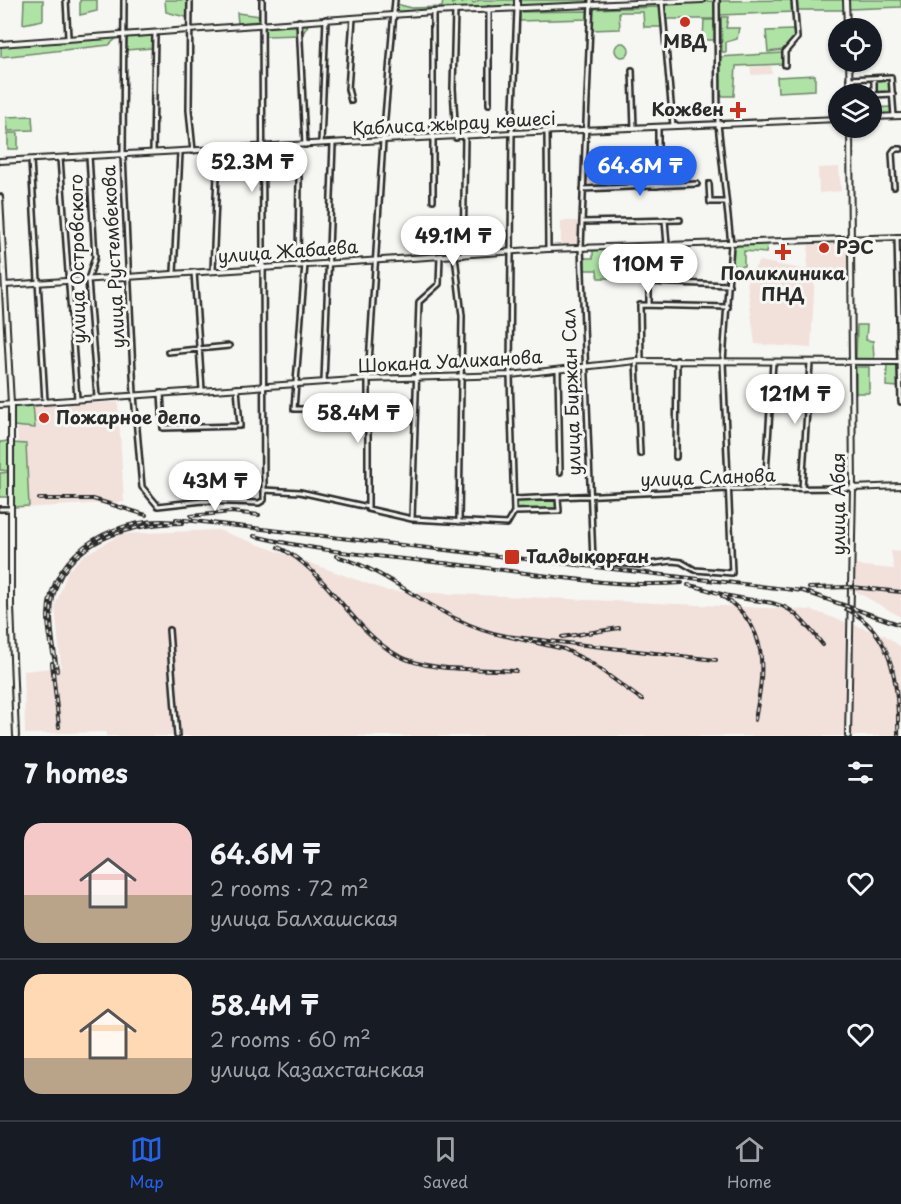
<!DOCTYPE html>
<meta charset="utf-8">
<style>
body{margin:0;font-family:"Playpen Sans",sans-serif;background:#242831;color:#f1f3f6;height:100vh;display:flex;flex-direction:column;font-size:22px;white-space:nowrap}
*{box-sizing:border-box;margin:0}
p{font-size:20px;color:#9ea1a6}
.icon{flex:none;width:33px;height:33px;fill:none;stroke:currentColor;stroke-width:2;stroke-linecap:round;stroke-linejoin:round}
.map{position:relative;height:736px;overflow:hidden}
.drawer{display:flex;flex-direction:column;background:#171b24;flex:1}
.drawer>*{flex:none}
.buttons{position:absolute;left:828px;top:18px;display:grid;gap:12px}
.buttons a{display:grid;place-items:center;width:54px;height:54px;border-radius:50%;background:#171b24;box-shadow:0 2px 4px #0004;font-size:30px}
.price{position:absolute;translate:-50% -51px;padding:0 14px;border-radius:21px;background:#fff;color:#222;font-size:20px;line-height:39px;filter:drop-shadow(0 2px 3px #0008)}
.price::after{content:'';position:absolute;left:50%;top:36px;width:18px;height:14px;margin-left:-9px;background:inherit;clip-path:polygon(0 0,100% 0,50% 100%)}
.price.active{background:#2563eb;color:#fff}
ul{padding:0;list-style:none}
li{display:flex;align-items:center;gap:18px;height:150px;padding:0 24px}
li+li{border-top:2px solid #363941}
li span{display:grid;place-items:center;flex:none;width:168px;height:120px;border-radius:18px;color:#555}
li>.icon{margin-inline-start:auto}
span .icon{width:72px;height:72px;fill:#fffc;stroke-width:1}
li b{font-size:26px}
h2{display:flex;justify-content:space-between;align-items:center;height:72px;padding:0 24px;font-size:26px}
.tabs{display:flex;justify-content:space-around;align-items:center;height:84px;border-top:2px solid #363941;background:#171b24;font-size:16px;color:#9ea1a6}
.tabs a{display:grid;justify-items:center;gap:3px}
.tabs .active{color:#2563eb}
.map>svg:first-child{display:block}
.built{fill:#f2e0db}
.green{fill:#afe3a5;stroke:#6d8768;stroke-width:1.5}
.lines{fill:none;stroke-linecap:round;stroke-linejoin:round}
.minor-casing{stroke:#2b2b2b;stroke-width:8}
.tertiary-casing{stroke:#2b2b2b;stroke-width:8}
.secondary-casing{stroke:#2b2b2b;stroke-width:8}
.minor{stroke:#f6f6f2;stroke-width:3}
.tertiary{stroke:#f6f6f2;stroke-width:4}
.secondary{stroke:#f6f6f2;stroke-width:4}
.rail-casing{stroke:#2b2b2b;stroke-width:4}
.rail{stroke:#f6f6f2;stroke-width:1.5;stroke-dasharray:4.5;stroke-linecap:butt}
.poi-dot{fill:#c8321e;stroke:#f6f6f2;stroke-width:2}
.labels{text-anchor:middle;stroke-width:6;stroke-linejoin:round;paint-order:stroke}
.poi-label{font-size:18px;font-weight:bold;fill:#2b2b2b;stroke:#f6f6f2;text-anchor:start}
.street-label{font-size:18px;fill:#2b2b2b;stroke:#f6f6f2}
</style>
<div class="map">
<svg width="901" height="736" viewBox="0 0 901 736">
<rect width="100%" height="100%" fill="#f6f6f2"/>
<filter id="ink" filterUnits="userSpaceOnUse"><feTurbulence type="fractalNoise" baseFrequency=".0167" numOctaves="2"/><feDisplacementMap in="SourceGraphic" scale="12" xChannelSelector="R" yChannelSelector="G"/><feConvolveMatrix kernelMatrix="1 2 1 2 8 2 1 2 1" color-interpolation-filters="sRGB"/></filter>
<g filter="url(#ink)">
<path class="built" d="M771,66L772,74L751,75V67Z
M839,167L841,191L819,193L818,168Z
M561,221H578V244H561Z
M847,240V275L815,273L811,348L755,344L747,281L759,261L807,270L809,242Z
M118,402L124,502L22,508L16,408Z
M218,530L388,591L811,610L886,636L901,647V736H106V732L25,734L24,671L61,667L55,606L68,571L84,555L122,534Z
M891,551L901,552V617L857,592L854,565L894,569Z"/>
<path class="green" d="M24,0H43V20L23,24Z
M80,0H97V11L80,15Z
M165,0H187L189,18L166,12Z
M443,0H450L452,4L459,0L462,3L469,0L474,3L479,0H515V6L395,13L396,4L412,8L442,7Z
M518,0H588V3L518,6Z
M793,0L794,12L719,15V1Z
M796,0H844V10H797Z
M848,0H901V7L849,9Z
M716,1L715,19H664L663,3Z
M660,7L662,27H644L643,12H619L620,29L590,30V9Z
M588,11V19L518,21V12Z
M237,13L260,16V21L238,23Z
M721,17H728L726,28H739L737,39L726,42V52H722Z
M704,20H715V40H703Z
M308,25L302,35L265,36V27Z
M793,30L795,36L784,50L768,52L766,31Z
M152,35V48L126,50L127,37Z
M119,36L109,45L1,57V45Z
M615 50a7 7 0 1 1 14 0a7 7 0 1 1-14 0Z
M783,53V64L736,66L734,96H720L719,57Z
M815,75V90L778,92L777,77Z
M890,79L891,93H875V80Z
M850 88a7 7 0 1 1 14 0a7 7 0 1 1-14 0Z
M891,107L892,115L872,116V108Z
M32,116L33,130L8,131L7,117Z
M8,133H18V149H8Z
M767,244L766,253L744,251V266H732L733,245Z
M593,250H618L619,278H598L597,270H585V258H593Z
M857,325H867L866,340L873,341L874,360L856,361Z
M887,364H897L898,387L886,386Z
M856,367H869V393H856Z
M33,404L35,428L13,426V406Z
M9,441L10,471L0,470V442Z
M12,443L26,444L29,506L13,507Z
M10,472V497H0V473Z
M557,499V510L515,511L516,500Z"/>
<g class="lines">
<defs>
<path id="minor" d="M66,0L68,37
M124,0L123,155L134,395L142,487L158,506L203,501L259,503L264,500L262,0
M190,0L189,110L193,151
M395,0L383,141L368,379V509L412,519L507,524L514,512L510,375L512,133L517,9
M591,0L581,247L593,561
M662,2L673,126
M489,9V104
M455,11L453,88L456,138
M299,21L305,145
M785,65V52L797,38L794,0
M632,70L634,128
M874,78V95L893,94
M849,79L891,77L894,116
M351,101L348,89L353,18
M547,132L548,249
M321,143L326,19
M295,147L299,178L298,265
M153,152L155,33
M89,156L95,257L88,280L97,397
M60,158L77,399
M31,160L45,401
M709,184L710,202H726
M658,186V127
M894,187L892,153L895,149H901
M583,189L697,184
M433,200V12
M665,220L667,245
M582,222L680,220
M897,237L901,402
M463,255L465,137
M455,256L462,316L459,522
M305,264L294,409H328
M213,271L218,151
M194,272L202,390
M174,273L180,153
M649,305V282L729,285
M168,352L229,346
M636,361L640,454
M641,361L640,305L728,307
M558,370L560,472
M324,382L333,144
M161,393L163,428L240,426L237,388
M676,457L677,360
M765,489L773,362
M802,489L810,363
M264,490L300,492L368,507
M515,499L728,489L853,488
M0,509H11
M514,512L559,511L558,498
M412,519L419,302L439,284L440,256
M557,558L640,565L672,561L681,562L695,570L732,573L723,362L731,244L718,124L717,0
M169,630L177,736"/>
<path id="tertiary" d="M846,0L847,28
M517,7V0
M849,62L850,94
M872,117L901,116
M0,161L512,133L838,119
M5,285L548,249L901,237
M0,405L368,379L510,375L636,361L901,362
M853,488L901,486
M848,736L853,488L850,128"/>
<path id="secondary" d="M0,44L433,12L702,0
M0,197L11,404V606L16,736"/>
</defs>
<use href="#minor" class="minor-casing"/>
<use href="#tertiary" class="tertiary-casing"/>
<use href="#secondary" class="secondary-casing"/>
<use href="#minor" class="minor"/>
<use href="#tertiary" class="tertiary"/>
<use href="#secondary" class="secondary"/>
<defs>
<path id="rail" d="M39,499H93L146,515
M191,516L231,512L259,515
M176,519L803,591L901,625
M182,523C123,524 52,545 51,616C51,635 55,653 57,671C53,653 48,635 48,616C49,549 123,512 183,523
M254,536C327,554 404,558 479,567C546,575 615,588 682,583
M278,547C327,570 352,630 397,655C431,673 478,668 516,671
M336,556C399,574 440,624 506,636
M688,585C702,587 715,593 729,596C786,607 784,596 823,645
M809,588L852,587L901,592
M722,596C771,627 764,671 755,720
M846,609C895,632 899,689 898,736
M562,637L619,628
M52,663L59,727
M642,700L590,662L564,649L506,636L716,660"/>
</defs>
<use href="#rail" class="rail-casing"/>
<use href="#rail" class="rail"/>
</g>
</g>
<g class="poi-dot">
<circle cx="685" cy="22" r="6"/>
<path d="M735 101h6v6h6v6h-6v6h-6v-6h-6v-6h6z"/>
<circle cx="824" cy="248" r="6"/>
<path d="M780 243h6v6h6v6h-6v6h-6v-6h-6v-6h6z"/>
<circle cx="44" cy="418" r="6"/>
<rect x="504" y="549" width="16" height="16" rx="3"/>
</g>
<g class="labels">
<g class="poi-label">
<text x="685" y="48" text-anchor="middle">МВД</text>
<text x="724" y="116" text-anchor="end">Кожвен</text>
<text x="836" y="254">РЭС</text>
<text x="783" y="280" text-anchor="middle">Поликлиника<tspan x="783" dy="21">ПНД</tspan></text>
<text x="56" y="424">Пожарное депо</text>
<text x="526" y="563">Талдықорған</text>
</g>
<g class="street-label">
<text transform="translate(454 124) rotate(-3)" y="6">Қаблиса жырау көшесі</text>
<text transform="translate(288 252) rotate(-4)" y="6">улица Жабаева</text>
<text transform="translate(114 257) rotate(-93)" y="6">улица Рустембекова</text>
<text transform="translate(78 259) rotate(-91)" y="6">улица Островского</text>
<text transform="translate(450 362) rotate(-3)" y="6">Шокана Уалиханова</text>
<text transform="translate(572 392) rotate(-92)" y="6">улица Биржан Сал</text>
<text transform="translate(708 478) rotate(-2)" y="6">улица Сланова</text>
<text transform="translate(839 504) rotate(-90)" y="6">улица Абая</text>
</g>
</g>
</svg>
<div class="buttons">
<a><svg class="icon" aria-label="locate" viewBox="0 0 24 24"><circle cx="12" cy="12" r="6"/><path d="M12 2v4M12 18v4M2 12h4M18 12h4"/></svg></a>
<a><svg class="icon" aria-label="layers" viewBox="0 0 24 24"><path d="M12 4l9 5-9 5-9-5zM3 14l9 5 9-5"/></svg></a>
</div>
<b class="price" style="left:252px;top:193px">52.3M ₸</b>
<b class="price active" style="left:640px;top:197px">64.6M ₸</b>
<b class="price" style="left:453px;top:267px">49.1M ₸</b>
<b class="price" style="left:648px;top:295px">110M ₸</b>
<b class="price" style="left:795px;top:425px">121M ₸</b>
<b class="price" style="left:358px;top:444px">58.4M ₸</b>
<b class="price" style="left:215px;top:512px">43M ₸</b>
</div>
<section class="drawer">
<h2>7 homes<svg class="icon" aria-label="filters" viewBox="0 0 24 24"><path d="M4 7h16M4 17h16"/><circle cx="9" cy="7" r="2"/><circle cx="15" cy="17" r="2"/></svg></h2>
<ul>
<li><span style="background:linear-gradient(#f6c9c9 60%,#b9a48a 0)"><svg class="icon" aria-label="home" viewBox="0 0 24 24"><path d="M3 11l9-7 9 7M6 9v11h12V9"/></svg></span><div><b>64.6M ₸</b><p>2 rooms · 72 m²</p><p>улица Балхашская</p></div><svg class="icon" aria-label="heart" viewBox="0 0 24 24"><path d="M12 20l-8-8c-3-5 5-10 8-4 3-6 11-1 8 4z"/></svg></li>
<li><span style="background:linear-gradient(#ffd9b3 70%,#b9a48a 0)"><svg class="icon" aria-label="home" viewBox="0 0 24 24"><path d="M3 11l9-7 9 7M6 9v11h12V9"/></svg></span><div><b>58.4M ₸</b><p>2 rooms · 60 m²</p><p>улица Казахстанская</p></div><svg class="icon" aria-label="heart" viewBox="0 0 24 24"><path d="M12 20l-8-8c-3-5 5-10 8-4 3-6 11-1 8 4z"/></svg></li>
</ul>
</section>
<nav class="tabs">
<a class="active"><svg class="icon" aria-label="map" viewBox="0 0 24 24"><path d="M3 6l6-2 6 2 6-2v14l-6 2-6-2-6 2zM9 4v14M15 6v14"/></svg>Map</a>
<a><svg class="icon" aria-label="saved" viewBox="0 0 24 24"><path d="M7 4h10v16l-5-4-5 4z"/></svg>Saved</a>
<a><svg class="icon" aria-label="home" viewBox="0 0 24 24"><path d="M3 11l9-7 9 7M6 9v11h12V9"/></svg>Home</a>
</nav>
